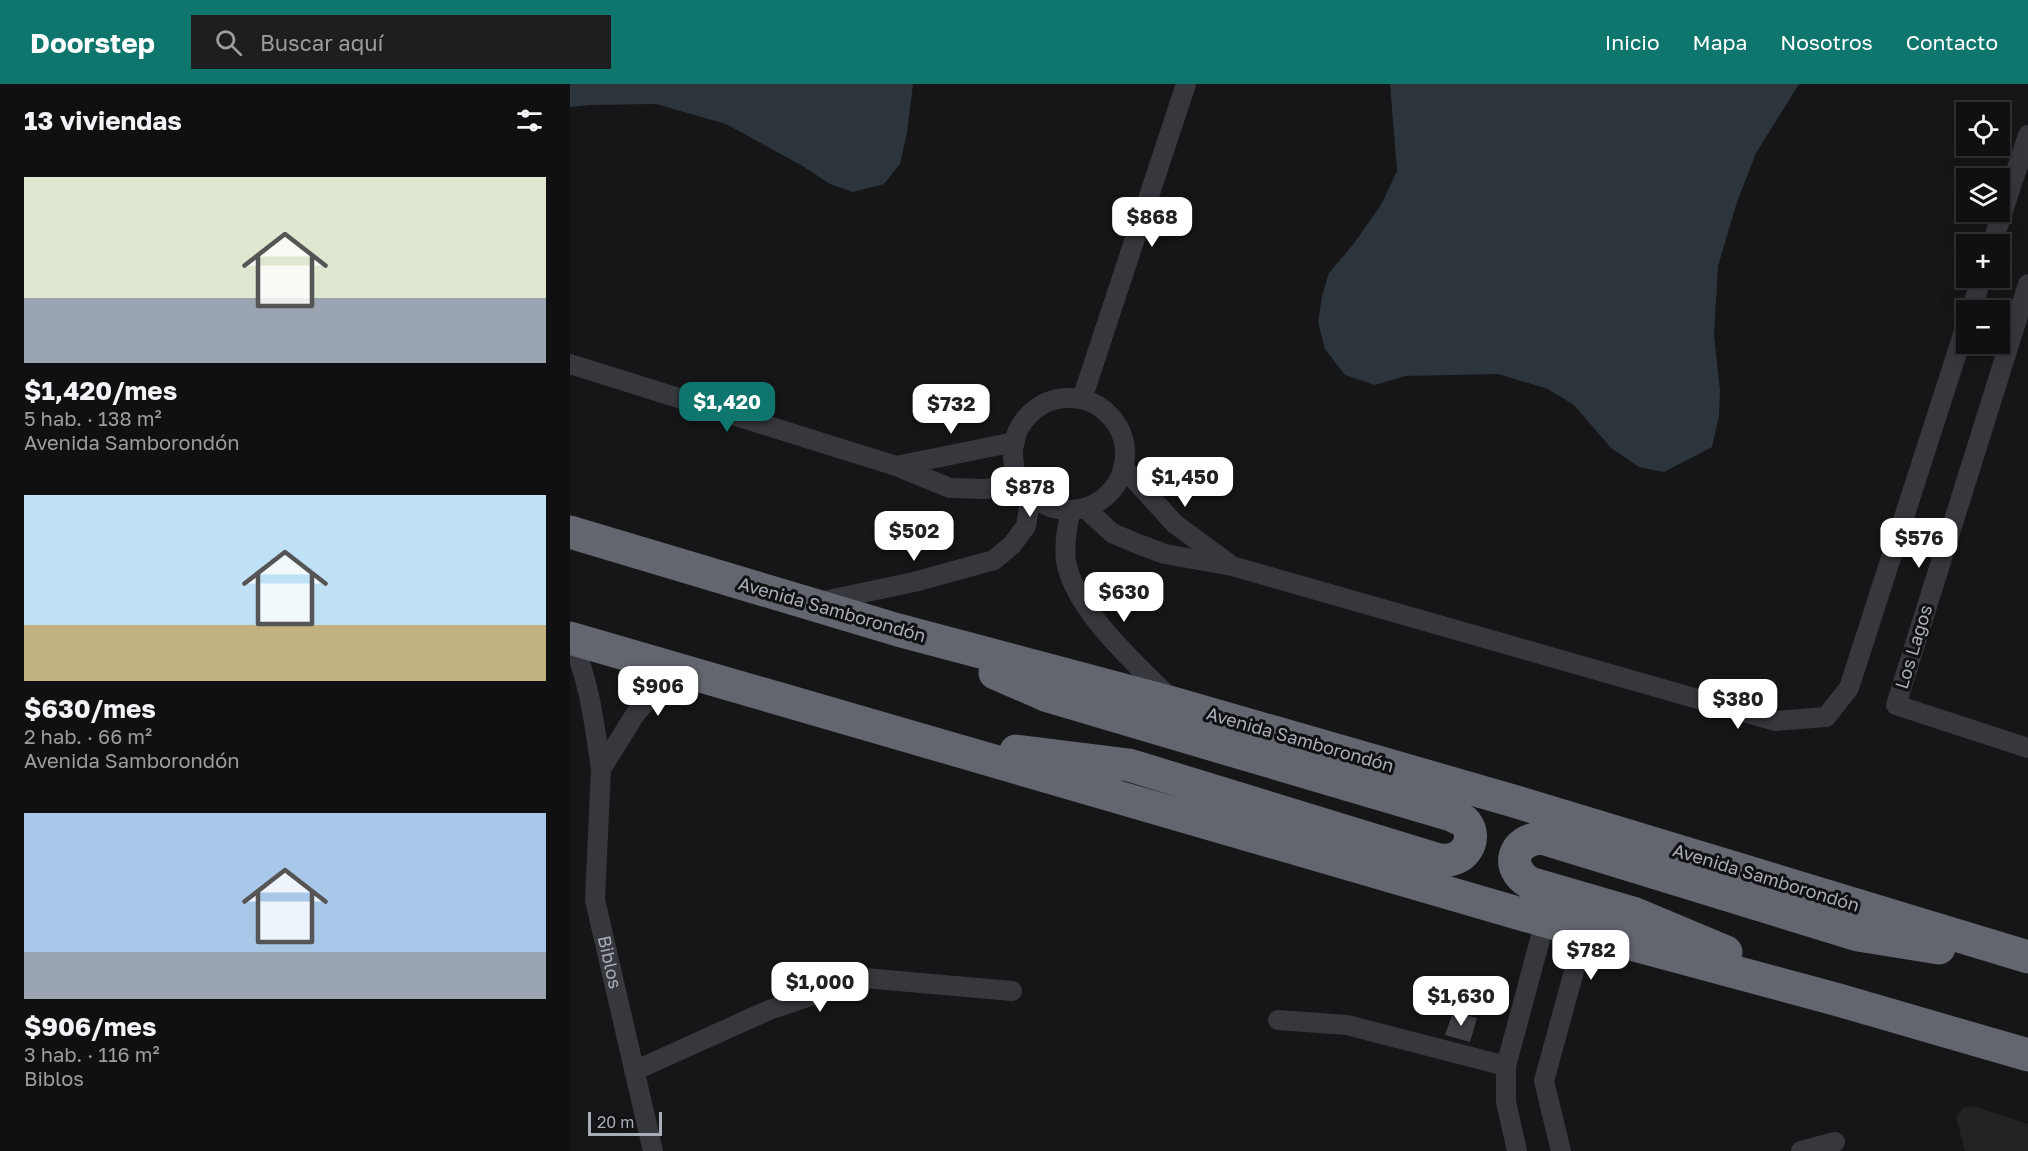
<!DOCTYPE html>
<html lang="es">
<meta charset="utf-8">
<style>
body{margin:0;font-family:"Golos Text",sans-serif;background:#1e1e20;color:#f1f3f6;height:100vh;display:flex;flex-direction:column;font-size:22px;white-space:nowrap}
*{box-sizing:border-box;margin:0}
p{font-size:20px;color:#9c9d9f}
.icon{flex:none;width:33px;height:33px;fill:none;stroke:currentColor;stroke-width:2;stroke-linecap:round;stroke-linejoin:round}
.map{position:relative;flex:1;overflow:hidden}
.panel{display:flex;flex-direction:column;background:#101012;width:570px}
.panel>*{flex:none}
.tools{position:absolute;left:1386px;top:18px;display:grid;gap:12px}
.tools a{display:grid;place-items:center;width:54px;height:54px;border-radius:0px;background:#101012;box-shadow:0 6px 24px #0002,0 0 0 2px #303032;font-size:30px}
.scale{position:absolute;left:18px;bottom:15px;width:74px;box-sizing:border-box;padding-left:6px;border:3px solid #a8adb8;border-top:0;font-size:16px;line-height:21px;white-space:nowrap;color:#a8adb8;-webkit-text-stroke:4px #111113;paint-order:stroke}
.price{position:absolute;translate:-50% -51px;padding:0 14px;border-radius:12px;background:#fff;color:#222;font-size:20px;line-height:39px;filter:drop-shadow(0 2px 3px #0008)}
.price::after{content:'';position:absolute;left:50%;top:36px;width:18px;height:14px;margin-left:-9px;background:inherit;clip-path:polygon(0 0,100% 0,50% 100%)}
.price.selected{background:#0f766e;color:#fff}
ul{padding:0;list-style:none}
li{display:grid;align-content:center;gap:12px;height:318px;padding:0 24px}
li span{display:grid;place-items:center;height:186px;border-radius:0px;color:#555}
li>.icon{margin-inline-start:auto}
span .icon{width:108px;height:108px;fill:#fffc;stroke-width:1}
li b{font-size:26px}
h2{display:flex;justify-content:space-between;align-items:center;height:72px;padding:0 24px;font-size:26px}
header{display:flex;align-items:center;gap:36px;box-sizing:border-box;height:84px;padding:0 30px;background:#0f766e;color:#fff}
header strong{font-size:28px}
nav{display:flex;gap:33px;margin-inline-start:auto;font-size:21px}
.search{width:420px;height:54px;background:#1e1e20;display:flex;align-items:center;gap:15px;box-sizing:border-box;padding:0 21px;border-radius:0px;color:#9c9d9f;font-size:22px}
main{display:flex;flex:1;min-height:0}
.map>svg:first-child{display:block}
.built{fill:#222225}
.water{fill:#2c353c}
.building{fill:#404145}
.lines{fill:none;stroke-linecap:round;stroke-linejoin:round}
.street{stroke:#37383d;stroke-width:20}
.highway{stroke:#63666e;stroke-width:33}
.labels{text-anchor:middle;stroke-width:6;stroke-linejoin:round;paint-order:stroke}
.street-label{font-size:18px;fill:#a8adb8;stroke:#111113}
</style>
<header>
<strong>Doorstep</strong>
<div class="search"><svg class="icon" aria-label="search" viewBox="0 0 24 24"><circle cx="10" cy="10" r="6"/><path d="M15 15l6 6"/></svg>Buscar aquí</div>
<nav><a>Inicio</a><a>Mapa</a><a>Nosotros</a><a>Contacto</a></nav>
</header>
<main>
<section class="panel">
<h2>13 viviendas<svg class="icon" aria-label="filters" viewBox="0 0 24 24"><path d="M4 7h16M4 17h16"/><circle cx="9" cy="7" r="2"/><circle cx="15" cy="17" r="2"/></svg></h2>
<ul>
<li><span style="background:linear-gradient(#dfe7d0 65%,#9aa5b1 0)"><svg class="icon" aria-label="home" viewBox="0 0 24 24"><path d="M3 11l9-7 9 7M6 9v11h12V9"/></svg></span><div><b>$1,420/mes</b><p>5 hab. · 138 m²</p><p>Avenida Samborondón</p></div></li>
<li><span style="background:linear-gradient(#bfe0f5 70%,#c2b280 0)"><svg class="icon" aria-label="home" viewBox="0 0 24 24"><path d="M3 11l9-7 9 7M6 9v11h12V9"/></svg></span><div><b>$630/mes</b><p>2 hab. · 66 m²</p><p>Avenida Samborondón</p></div></li>
<li><span style="background:linear-gradient(#a9c7e8 75%,#9aa5b1 0)"><svg class="icon" aria-label="home" viewBox="0 0 24 24"><path d="M3 11l9-7 9 7M6 9v11h12V9"/></svg></span><div><b>$906/mes</b><p>3 hab. · 116 m²</p><p>Biblos</p></div></li>
</ul>
</section>
<div class="map">
<svg width="1458" height="1067" viewBox="0 0 1458 1067">
<rect width="100%" height="100%" fill="#161618"/>
<path class="built" d="M1403,1022L1458,1040V1067H1395L1386,1033L1393,1024Z"/>
<path class="water" d="M0,0H343L337,49L330,80L314,100L283,108L260,100L231,81L156,40L86,20L21,21L0,23Z
M820,0H1229L1186,69L1167,118L1148,182L1144,251L1150,307L1149,332L1142,363L1094,388L1069,383L1041,364L1004,321L978,305L928,290L835,292L805,301L775,291L755,265L748,238L752,212L759,189L782,162L811,121L827,87Z"/>
<path class="building" d="M883,928L907,934L900,958L875,951Z"/>
<g class="lines">
<g class="street">
<path d="M1422,160L1458,51"/>
<path d="M1458,200L1326,621L1458,664"/>
<path d="M1401,226L1412,194"/>
<path d="M0,280L326,382L380,404L415,405L452,400"/>
<circle cx="499" cy="370" r="56"/>
<path d="M512,315L616,0"/>
<path d="M326,382L445,358"/>
<path d="M553,383L605,440L658,479"/>
<path d="M515,424L542,449L568,460L595,470L662,482L1205,637L1256,633L1279,604L1396,241"/>
<path d="M501,426C497,442 494,460 496,477C504,526 568,582 602,616"/>
<path d="M249,518L344,498L424,476L442,461L456,442L461,411"/>
<path d="M1,554C20,600 24,637 31,685L66,629L88,605L113,587"/>
<path id="s1" d="M31,685L25,816L83,1067"/>
<path d="M708,936L777,941L936,982"/>
<path d="M64,987L199,926L294,894L442,907"/>
<path d="M947,1067L936,1018V982L975,837"/>
<path d="M991,1067L974,997L1015,847"/>
<path d="M1231,1067L1265,1058"/>
</g>
<path class="highway" d="M0,448L328,546L606,620L940,716L1458,873
M0,554L975,837L1265,915L1458,971
M425,589L478,612L881,731C885,733 891,735 894,737C907,750 899,771 883,775C879,777 873,776 869,776L559,681L446,667
M1156,868L1063,829L960,799C934,784 943,755 972,754L1288,851L1369,864"/>
</g>
<g class="labels">
<g class="street-label">
<text transform="translate(262 526) rotate(16)" y="6">Avenida Samborondón</text>
<text transform="translate(1344 563) rotate(-73)" y="6">Los Lagos</text>
<text transform="translate(730 656) rotate(16)" y="6">Avenida Samborondón</text>
<text transform="translate(1196 794) rotate(17)" y="6">Avenida Samborondón</text>
<text dy="6" stroke="none"><textPath href="#s1" startOffset="195">Biblos</textPath></text>
</g>
</g>
</svg>
<div class="tools">
<a><svg class="icon" aria-label="locate" viewBox="0 0 24 24"><circle cx="12" cy="12" r="6"/><path d="M12 2v4M12 18v4M2 12h4M18 12h4"/></svg></a>
<a><svg class="icon" aria-label="layers" viewBox="0 0 24 24"><path d="M12 4l9 5-9 5-9-5zM3 14l9 5 9-5"/></svg></a>
<a>+</a>
<a>−</a>
</div>
<div class="scale">20 m</div>
<b class="price" style="left:582px;top:164px">$868</b>
<b class="price selected" style="left:157px;top:349px">$1,420</b>
<b class="price" style="left:381px;top:351px">$732</b>
<b class="price" style="left:615px;top:424px">$1,450</b>
<b class="price" style="left:460px;top:434px">$878</b>
<b class="price" style="left:344px;top:478px">$502</b>
<b class="price" style="left:1349px;top:485px">$576</b>
<b class="price" style="left:554px;top:539px">$630</b>
<b class="price" style="left:88px;top:633px">$906</b>
<b class="price" style="left:1168px;top:646px">$380</b>
<b class="price" style="left:1021px;top:897px">$782</b>
<b class="price" style="left:250px;top:929px">$1,000</b>
<b class="price" style="left:891px;top:943px">$1,630</b>
</div>
</main>
